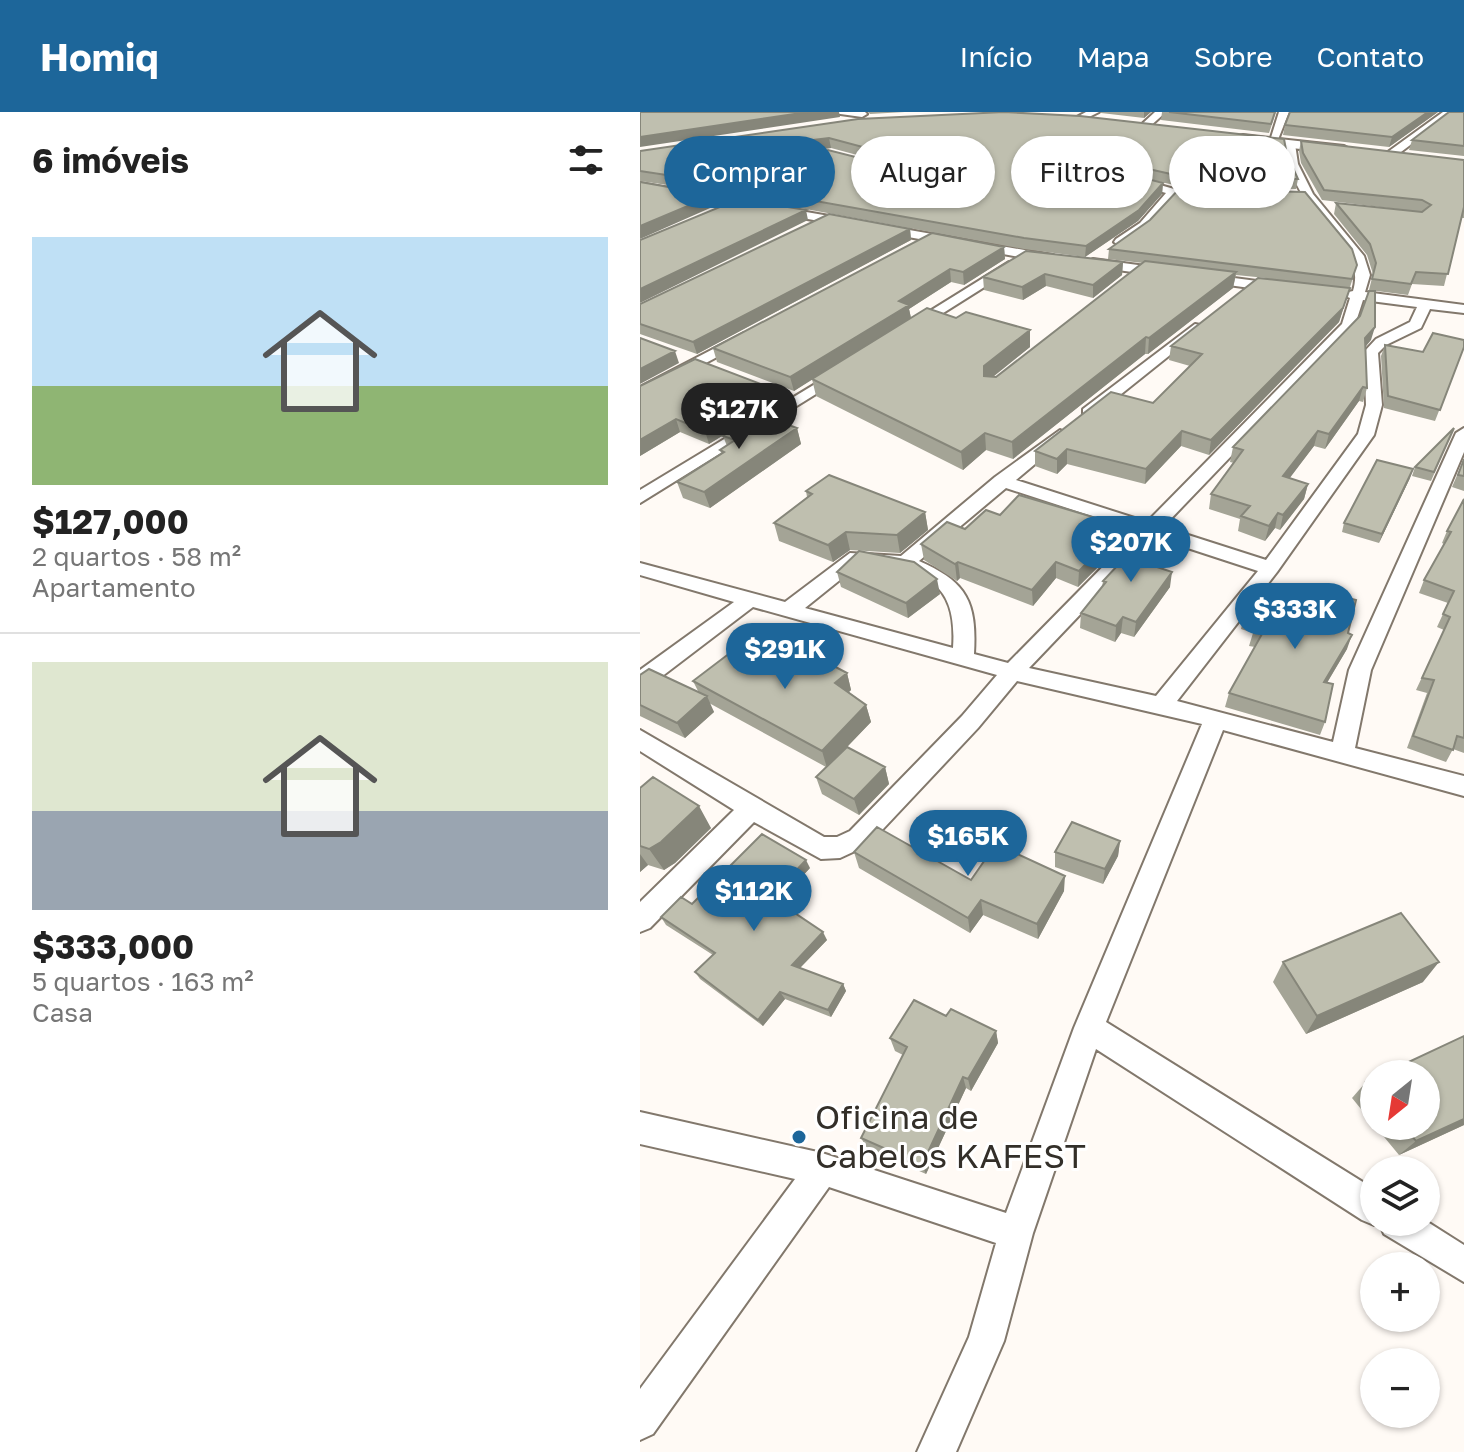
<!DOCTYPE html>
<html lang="pt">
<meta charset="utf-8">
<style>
body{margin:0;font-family:"Golos Text",sans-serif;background:#f6f6f6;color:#222;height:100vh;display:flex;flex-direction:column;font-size:30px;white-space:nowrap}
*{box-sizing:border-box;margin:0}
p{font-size:26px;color:#767676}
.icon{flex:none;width:44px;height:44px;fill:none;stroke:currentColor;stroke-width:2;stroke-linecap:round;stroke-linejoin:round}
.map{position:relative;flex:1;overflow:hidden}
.drawer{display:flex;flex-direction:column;background:#fff;width:640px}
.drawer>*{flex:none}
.banner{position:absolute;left:24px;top:24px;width:680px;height:72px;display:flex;gap:16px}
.needle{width:52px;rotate:210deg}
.buttons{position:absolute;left:720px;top:948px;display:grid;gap:16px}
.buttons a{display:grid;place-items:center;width:80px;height:80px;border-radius:50%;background:#fff;box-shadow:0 2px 6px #0004;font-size:40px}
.price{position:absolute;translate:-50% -68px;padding:0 18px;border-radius:28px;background:#1d669a;color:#fff;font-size:26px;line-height:52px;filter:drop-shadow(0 2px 4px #0008)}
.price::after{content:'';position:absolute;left:50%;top:48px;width:24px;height:18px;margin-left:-12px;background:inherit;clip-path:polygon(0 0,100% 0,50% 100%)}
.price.current{background:#222;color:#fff}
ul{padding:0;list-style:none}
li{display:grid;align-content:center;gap:16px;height:424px;padding:0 32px}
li+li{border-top:2px solid #e0e0e0}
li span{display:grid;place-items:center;height:248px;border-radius:0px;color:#555}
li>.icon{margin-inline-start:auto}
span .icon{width:144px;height:144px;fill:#fffc;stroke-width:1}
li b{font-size:34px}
h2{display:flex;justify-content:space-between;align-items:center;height:96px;padding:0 32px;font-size:34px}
.tag{padding:0 28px;border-radius:36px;background:#fff;box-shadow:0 2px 6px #0004;font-size:28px;line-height:72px}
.tag.current{background:#1d669a;color:#fff}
header{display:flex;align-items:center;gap:48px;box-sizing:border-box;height:112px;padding:0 40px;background:#1d669a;color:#fff}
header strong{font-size:38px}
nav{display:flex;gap:44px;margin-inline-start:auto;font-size:28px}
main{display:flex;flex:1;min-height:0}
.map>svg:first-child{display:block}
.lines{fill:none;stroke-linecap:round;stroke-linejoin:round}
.minor-casing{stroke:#82786c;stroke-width:4}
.tertiary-casing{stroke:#82786c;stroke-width:4}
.minor{fill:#fff;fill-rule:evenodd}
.tertiary{fill:#fff;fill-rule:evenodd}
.wall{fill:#a4a496}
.shaded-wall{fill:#86867a}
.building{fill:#bfbfaf;stroke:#86867a;stroke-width:2}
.poi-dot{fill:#1d669a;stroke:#fff;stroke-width:3}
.labels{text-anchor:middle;stroke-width:6;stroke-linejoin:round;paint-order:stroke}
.near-poi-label{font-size:34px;fill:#332f29;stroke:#fff;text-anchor:start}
</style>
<header>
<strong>Homiq</strong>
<nav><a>Início</a><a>Mapa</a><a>Sobre</a><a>Contato</a></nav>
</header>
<main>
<section class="drawer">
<h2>6 imóveis<svg class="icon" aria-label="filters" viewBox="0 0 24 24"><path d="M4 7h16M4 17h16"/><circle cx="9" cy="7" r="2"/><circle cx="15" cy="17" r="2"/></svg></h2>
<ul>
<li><span style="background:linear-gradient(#bfe0f5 60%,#8fb573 0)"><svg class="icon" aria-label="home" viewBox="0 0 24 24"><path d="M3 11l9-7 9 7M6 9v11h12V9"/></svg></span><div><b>$127,000</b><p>2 quartos · 58 m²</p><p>Apartamento</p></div></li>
<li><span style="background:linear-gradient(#dfe7d0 60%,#9aa5b1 0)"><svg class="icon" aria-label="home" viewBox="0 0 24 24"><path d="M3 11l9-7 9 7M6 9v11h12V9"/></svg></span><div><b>$333,000</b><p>5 quartos · 163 m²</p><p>Casa</p></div></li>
</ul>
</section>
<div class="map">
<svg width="824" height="1340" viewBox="0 0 824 1340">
<rect width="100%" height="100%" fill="#fffaf5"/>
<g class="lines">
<defs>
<path id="minor" d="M186,0H225L227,2L222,5Z
M446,0H459L443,8L435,6Z
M515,0H526L508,16H502V12Z
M639,0H649L637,30L629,32Z
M803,0H814L753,46H745V42Z
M650,29L655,32L658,52L673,82L724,144L730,163L725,180L824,193V201L790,197L781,216L746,233L738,241L742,293L734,323L637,460L537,589L693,630L709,558L816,321L824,316V340L731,558L715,636L824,664V684L583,618L466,910L734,1077V1110L786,1109L824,1133V1170L744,1122L739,1110L734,1113L722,1108L456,937L393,1121L364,1229L316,1340H277L329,1225L356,1131L189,1075L13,1322L0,1328V1277L155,1067L0,1032V1000L182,1041L366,1101L434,916L562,612L377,569L338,616L228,733L200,746L181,747L114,710L10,816L0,820V790L94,698L0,639V618L184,725H197L210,719L322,604L357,563L113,495L8,575L0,577V558L94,490L0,463V451L145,490L210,441L261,444L355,365L420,318L428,323L426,326L376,368L507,410L702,212L710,186L700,182L713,179C725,140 683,115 664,85C653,69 648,51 645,32ZM723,188L777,195L770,210L736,227L724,240L726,293L718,322L626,448L523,415L714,216ZM366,376L498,419L368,551L334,542C337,490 327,470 279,449ZM514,425L618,459L516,584L389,556ZM221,451C281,458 318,466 313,536L165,496Z
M492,65L534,77L569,78L575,81L569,84L536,83L508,115L480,134L474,130L476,127L500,111L526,81L488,70L487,68Z
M0,71L413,143L419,147L413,151L0,77Z
M453,147L528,157L534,161L528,165L449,154L447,151Z
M369,150L373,151V157L273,220L261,217Z
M564,162L639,172L646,176L639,180L559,169V163Z
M555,212L560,213V219L455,303H443V297Z
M104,221L109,222V228L0,286V275Z
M200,257L207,261L205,264L0,391V378Z"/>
<path id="tertiary" d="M603,23L704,34L711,38L704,42L598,30V24Z"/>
</defs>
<use href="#minor" class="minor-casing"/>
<use href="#tertiary" class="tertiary-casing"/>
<use href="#minor" class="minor"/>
<use href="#tertiary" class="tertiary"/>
</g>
<path class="wall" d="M228,0H265L230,2Z
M461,0H511L504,6L461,1Z
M522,0H636L629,21L521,8Z
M650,0H798L749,35L643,23L645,13Z
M824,0V44L769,38L772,28Z
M218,7L647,43L658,67L656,77L543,75L499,65L523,71L522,82L498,109L445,145L384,137L89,83L86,73L322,71L191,36L175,38L62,78L0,69V39Z
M661,29L824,48V106H821L804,174L772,172L768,183L729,178L733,162L727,143L694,102L696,91L781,100L682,88L661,51L659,39Z
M270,117L271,128L57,242L0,222V192Z
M364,135L365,147L324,173L311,170L269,197L271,206H316L390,218V235L353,265H356L503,151L468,147L469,137L717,153L699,210L569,343L541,334L505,372L427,352L417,362L395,354V339L513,291L550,254L529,248L531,234L626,166L596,163L593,176L508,242H505L373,347L346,338L323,358L176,284L172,267L154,279L77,250L73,236Z
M483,150L482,163L453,186L406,174L383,188L344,178L343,165Z
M731,228L725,235L727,276L723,290L719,289L685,337L674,334L649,366L668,372L664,387L640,418L635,416L625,429L598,419L600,407L569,397L571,382L594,351L590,350L593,335Z
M745,233L783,240L824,235L795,309L744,296L741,244Z
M0,274L134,277L137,290L69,332L40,320L0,344Z
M157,316L161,332L70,396L43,386L37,370L81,341L80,338L87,334L83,324Z
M814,316L791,369L772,364L775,355Z
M824,347V379L812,375Z
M770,366L739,431L702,420L704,411Z
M166,379L285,400L288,418L260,441L210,438L193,450L139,429L134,411L167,385Z
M824,387V641L813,637L806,650L767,636L787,581L776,578L804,518L797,515L808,491L779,481L784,468L804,432L802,431L807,419Z
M360,403L482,431L438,475L416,466L393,494L320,466L317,469L284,448L281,432Z
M534,431L532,446L523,457L530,475L494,525L481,521L475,530L440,516L441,501L462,475L463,469Z
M197,460L300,482L268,506L201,475Z
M604,503L708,521L707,537L687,571L685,610L680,623L585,595L589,581L615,535L609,534L613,521L601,517Z
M207,561L211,578L209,580L226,593L231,610L200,642L245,655L249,672L219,703L182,682L176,665L186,655L69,591L74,600L45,626L0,604V563L59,581L53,569Z
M0,676L71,716L35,751L24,758L8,753L0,760Z
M480,729L478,744L463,772L415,755V740Z
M214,740L331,768L424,779L398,827L343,803L330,821L219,756Z
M170,756L138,790L187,828L160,856L203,872L206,879L191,905L145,887L123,914L60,867L55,860L73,843L26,813L21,805L52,792Z
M643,850L783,870L666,922L633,870Z
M306,904L356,919L358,931L331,979L326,976L286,1062L227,1036L221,1026L263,943L255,939L250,926Z
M734,966V1013L712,986L726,970Z
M824,1013L759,1043L735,1014H786Z"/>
<path class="shaded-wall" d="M168,0H199L200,5L0,35V25Z
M504,0H511L504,6Z
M788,0H798L749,35L752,25Z
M189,26L191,36L175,38L62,78L59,68L173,28Z
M523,71L522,82L498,109L445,145L446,134Z
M74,83L77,93L0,127V114Z
M166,98L168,108L0,191V177Z
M270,117L271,128L57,242L53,230Z
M364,135L365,147L324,173L323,160Z
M483,150L482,163L453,186V173Z
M310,157L311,170L269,197L271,206L154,279L150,265L259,189Z
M596,160L593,176L508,242L509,226Z
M405,162L406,174L383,188L382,175Z
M710,176L699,210L569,343L571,328Z
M735,215L731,228L721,240L725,226Z
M390,218V235L345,271V281L344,254Z
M506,225L505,242L373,347L372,330Z
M35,239L39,251L0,272V257Z
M723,275L719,289L685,337L689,322Z
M134,277L137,290L69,332L65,319Z
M36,307L40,320L0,344V328Z
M157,316L161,332L70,396L64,380Z
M542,319L541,334L505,372L506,357Z
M678,319L674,334L640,379L643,364Z
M345,321L346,338L323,358L321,340Z
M427,337V352L417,362V347Z
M773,357L770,366L739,431L742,422Z
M668,372L664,387L640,418L643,403Z
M285,400L288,418L260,441L257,423Z
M638,401L635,416L625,429L629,414Z
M483,414L482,431L438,475L439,459Z
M206,420L210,438L193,450L188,433Z
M534,431L532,446L512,469L514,454Z
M318,450L320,466L317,469L315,452Z
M416,450V466L393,494L392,478Z
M532,460L530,475L494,525L496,510Z
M297,467L300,482L268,506L266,491Z
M483,505L481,521L475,530L476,514Z
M712,523L707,537L679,584L684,570Z
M207,561L211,578L200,588L195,571Z
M67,584L74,600L45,626L37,611Z
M226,593L231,610L187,656L182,639Z
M245,655L249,672L219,703L214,687Z
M59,694L71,716L35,751L24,758L9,737Z
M480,729L478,744L463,772L465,757Z
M0,742L8,753L0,760Z
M166,748L170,756L135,793L131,785Z
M425,764L424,779L398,827L397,812Z
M341,788L343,803L330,821L328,806Z
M183,820L187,828L156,860L152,853Z
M799,850L783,870L666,922L677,904Z
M203,872L206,879L191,905L188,898Z
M140,880L145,887L123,914L118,908Z
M356,919L358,931L331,979L328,967Z
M323,965L326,976L286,1062L282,1053Z
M824,1007V1013L759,1043L776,1029Z"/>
<path class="building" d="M0,0H168L0,25Z
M364,0L440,4L644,27L647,43L658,67L544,65L469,48L470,57L523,71L499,98L446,134L384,126L86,73L188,38L322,72L330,66L328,63L189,26L173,28L59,68L0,59V39L218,7Z
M529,0H635L631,12Z
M650,0H788L752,25L645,13Z
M809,0H824V34L772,28Z
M661,29L824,48V95L808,162L776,160L771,172L732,167L736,151L730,132L696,91L782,100L791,93L782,88L684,78L663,41Z
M0,70L74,83L0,114Z
M539,77L665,80L712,137L717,153L712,167L469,137L510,108Z
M99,87L166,98L0,177V128Z
M189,102L270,117L53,230L0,212V192Z
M292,121L364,135L323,160L310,157L259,189L269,193L150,265L73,236Z
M386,139L483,150L453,173L405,162L382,175L343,165Z
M505,149L596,160L509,226L506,225L372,330L345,321L321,340L172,267L287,196L316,206L326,200L390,218L344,254V264L356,265Z
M618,166L710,176L703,196L571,328L542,319L506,357L427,337L417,347L395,339L471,280L513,291L562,242L531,234Z
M729,179H735V215L725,226L727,276L723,275L689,322L678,319L643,364L668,372L643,403L638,401L629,414L601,404L610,394L571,382L603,338L593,335L720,204Z
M793,221L824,228V235L800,298L748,284L745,233L783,240Z
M0,226L35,239L0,257Z
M55,247L134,277L65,319L36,307L0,328V274Z
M118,302L157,316L64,380L37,370L84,340L80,338L95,328L83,324Z
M814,316L794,360L775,355Z
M824,347V364L818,363Z
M737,348L773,357L742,422L704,411Z
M189,363L285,400L257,423L206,420L188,433L134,411L172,382L166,379Z
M379,383L483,414L439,459L416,450L392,478L318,450L315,452L281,432L307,410L325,417L346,398L360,403Z
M824,387V626L817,624L813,638L773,624L794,568L782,566L810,505L803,502L814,479L784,468L811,420L807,419Z
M507,422L534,431L514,454L532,460L496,510L483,505L476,514L441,501L466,470L463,469Z
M219,439L274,450L297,467L266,491L197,460Z
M622,474L672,490L675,478L716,488L708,521L712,523L684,570L693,572L685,610L589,581L622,522L613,520L619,508L604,503Z
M107,528L173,543L207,561L195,571L226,593L182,639L53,569Z
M9,557L67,584L37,611L0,593V563Z
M207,635L245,655L214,687L176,665Z
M13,665L59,694L21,730L9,737L0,734V676Z
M432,710L480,729L465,757L415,740Z
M237,715L331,768L356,732L425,764L397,812L341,788L328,806L214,740Z
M122,722L166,748L131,785L183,820L152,853L203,872L188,898L140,880L118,908L55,860L75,841L21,805L41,785L52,792Z
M761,801L799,850L677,904L643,850Z
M274,888L306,904L311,897L356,919L328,967L323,965L282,1053L221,1026L267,935L250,926Z
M824,924V1007L776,1029L764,1014H786V962H743Z
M734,966V979L726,970Z"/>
<circle class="poi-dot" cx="159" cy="1025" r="8"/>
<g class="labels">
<g class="near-poi-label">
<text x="175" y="1017">Oficina de<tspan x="175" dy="39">Cabelos KAFEST</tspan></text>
</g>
</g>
</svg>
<div class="buttons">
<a><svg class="needle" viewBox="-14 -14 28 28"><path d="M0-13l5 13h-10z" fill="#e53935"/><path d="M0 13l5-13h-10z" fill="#767676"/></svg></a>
<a><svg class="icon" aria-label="layers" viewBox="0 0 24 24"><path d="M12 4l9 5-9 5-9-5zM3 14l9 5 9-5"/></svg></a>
<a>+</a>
<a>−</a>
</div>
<b class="price current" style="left:99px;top:339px">$127K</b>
<b class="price" style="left:491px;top:472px">$207K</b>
<b class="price" style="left:655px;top:539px">$333K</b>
<b class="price" style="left:145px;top:579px">$291K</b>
<b class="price" style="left:328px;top:766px">$165K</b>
<b class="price" style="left:114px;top:821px">$112K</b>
<div class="banner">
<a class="tag current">Comprar</a>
<a class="tag">Alugar</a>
<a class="tag">Filtros</a>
<a class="tag">Novo</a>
</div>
</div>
</main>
